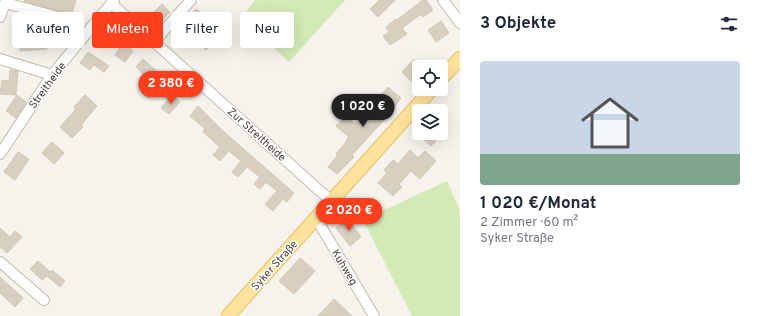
<!DOCTYPE html>
<html lang="de">
<meta charset="utf-8">
<style>
body{margin:0;font-family:Overpass,sans-serif;background:#f2f2f3;color:#1f2937;height:100vh;display:flex;flex-direction:column;font-size:15px;white-space:nowrap}
*{box-sizing:border-box;margin:0}
p{font-size:13px;color:#747a83}
.icon{flex:none;width:22px;height:22px;fill:none;stroke:currentColor;stroke-width:2;stroke-linecap:round;stroke-linejoin:round}
.map{position:relative;flex:1;overflow:hidden}
.details{display:flex;flex-direction:column;background:#fff;width:300px}
.details>*{flex:none}
.hud{position:absolute;left:12px;top:12px;width:380px;height:36px;display:flex;gap:8px}
.buttons{position:absolute;left:412px;top:60px;display:grid;gap:8px}
.buttons a{display:grid;place-items:center;width:36px;height:36px;border-radius:4px;background:#fff;box-shadow:0 4px 16px #0002;font-size:20px}
.price{position:absolute;translate:-50% -34px;padding:0 9px;border-radius:14px;background:#fc3f1d;color:#fff;font-size:13px;line-height:26px;filter:drop-shadow(0 1px 2px #0008)}
.price::after{content:'';position:absolute;left:50%;top:24px;width:12px;height:9px;margin-left:-6px;background:inherit;clip-path:polygon(0 0,100% 0,50% 100%)}
.price.selected{background:#222;color:#fff}
ul{padding:0;list-style:none}
li{display:grid;align-content:center;gap:8px;height:212px;padding:0 20px}
li+li{border-top:1px solid #e0e1e3}
li span{display:grid;place-items:center;height:124px;border-radius:4px;color:#555}
li>.icon{margin-inline-start:auto}
span .icon{width:72px;height:72px;fill:#fffc;stroke-width:1}
li b{font-size:17px}
h2{display:flex;justify-content:space-between;align-items:center;height:48px;padding:0 20px;font-size:17px}
.pill{padding:0 14px;border-radius:4px;background:#fff;box-shadow:0 4px 16px #0002;font-size:14px;line-height:36px}
.pill.selected{background:#fc3f1d;color:#fff}
main{display:flex;flex:1;min-height:0}
.map>svg:first-child{display:block}
.green{fill:#d2eab5}
.building{fill:#d8cfc1;stroke:#d3c7b4}
.lines{fill:none;stroke-linecap:round;stroke-linejoin:round}
.minor-casing{stroke:#c2bbae;stroke-width:12}
.major-casing{stroke:#e6c16a;stroke-width:15}
.minor{stroke:#fff;stroke-width:10}
.major{stroke:#ffe39c;stroke-width:13}
.labels{text-anchor:middle;stroke-width:3;stroke-linejoin:round;paint-order:stroke}
.street-label{font-size:11px;fill:#4b4439;stroke:#fff}
</style>
<main>
<div class="map">
<svg width="460" height="316" viewBox="0 0 460 316">
<rect width="100%" height="100%" fill="#f6f3ec"/>
<path class="green" d="M255,0H345L289,62L241,18Z
M447,181L460,211V316H412L363,220Z"/>
<path class="building" d="M25,0H76L71,16L60,11L24,1Z
M379,0H395L378,17L370,9Z
M423,0H426L433,10L423,17L421,14L402,28L407,34L390,45L383,36L389,32L386,27L396,19L397,20Z
M162,4L170,12L157,26L148,18Z
M196,9L219,27L212,35L216,39L206,50L180,26Z
M33,18L45,20L46,27L66,31L67,23L81,26L70,41L46,37L47,49L20,51L19,35L34,34Z
M441,21L449,33L436,42L428,30Z
M106,26L117,34L111,42L100,34Z
M123,43L133,51L125,62L115,55Z
M88,52L109,66L104,72L94,65L90,70L80,63Z
M143,59L169,82L163,89L159,86L148,98L142,93L148,86L144,83L147,78L136,67Z
M414,59L419,64V73L411,81L402,72Z
M10,70L18,71L16,95L0,94L2,80L9,81Z
M388,87L401,98L385,119L352,155L354,157L337,174L328,167L337,156L336,154L347,141L346,140L349,137L336,126L346,115L355,124Z
M17,95L26,102L16,118L6,111Z
M85,95L97,106L81,125L83,127L72,138L60,127L76,109L74,107Z
M172,95L180,102L169,114L161,108Z
M198,106L223,131L294,193L287,202L283,199L273,211L265,204L277,191L266,182L260,189L254,184L260,177L247,167L238,177L232,172L241,161L229,151L220,161L213,155L220,147L203,132L205,129L190,116Z
M421,133H433L436,141L431,146L423,139L425,136Z
M52,142L64,153L54,164L42,153Z
M410,150L418,158L425,151L436,161L420,179L411,171L399,184L402,187L393,196L378,183L387,173L384,170L393,160L398,164Z
M18,152L29,159L15,180L4,172Z
M348,219L361,237L350,246L336,228Z
M0,228L10,237L15,231L22,237L7,253L0,247Z
M300,258L315,271L294,294L279,281Z
M38,261L50,272L48,274L52,270L65,281L60,287L47,276L42,280L30,269Z
M0,277L23,298L15,307L0,293Z
M334,299L352,316H318Z"/>
<g class="lines">
<defs>
<path id="minor" d="M443,0L460,23
M112,4L331,201
M0,17L5,3L58,17
M154,42L191,0
M0,59L52,75
M0,154L52,75L114,0
M316,218L374,316
M0,262L44,300"/>
<path id="major" d="M441,79L460,58
M228,316L432,89"/>
</defs>
<use href="#minor" class="minor-casing"/>
<use href="#major" class="major-casing"/>
<use href="#minor" class="minor"/>
<use href="#major" class="major"/>
</g>
<g class="labels">
<g class="street-label">
<text transform="translate(47 85) rotate(-54)" y="4">Streitheide</text>
<text transform="translate(257 134) rotate(42)" y="4">Zur Streitheide</text>
<text transform="translate(274 265) rotate(-48)" y="4">Syker Straße</text>
<text transform="translate(345 267) rotate(59)" y="4">Kuhweg</text>
</g>
</g>
</svg>
<div class="buttons">
<a><svg class="icon" aria-label="locate" viewBox="0 0 24 24"><circle cx="12" cy="12" r="6"/><path d="M12 2v4M12 18v4M2 12h4M18 12h4"/></svg></a>
<a><svg class="icon" aria-label="layers" viewBox="0 0 24 24"><path d="M12 4l9 5-9 5-9-5zM3 14l9 5 9-5"/></svg></a>
</div>
<b class="price" style="left:171px;top:105px">2 380 €</b>
<b class="price selected" style="left:363px;top:128px">1 020 €</b>
<b class="price" style="left:349px;top:232px">2 020 €</b>
<div class="hud">
<a class="pill">Kaufen</a>
<a class="pill selected">Mieten</a>
<a class="pill">Filter</a>
<a class="pill">Neu</a>
</div>
</div>
<section class="details">
<h2>3 Objekte<svg class="icon" aria-label="filters" viewBox="0 0 24 24"><path d="M4 7h16M4 17h16"/><circle cx="9" cy="7" r="2"/><circle cx="15" cy="17" r="2"/></svg></h2>
<ul>
<li><span style="background:linear-gradient(#c9d6e8 75%,#7fa58c 0)"><svg class="icon" aria-label="home" viewBox="0 0 24 24"><path d="M3 11l9-7 9 7M6 9v11h12V9"/></svg></span><div><b>1 020 €/Monat</b><p>2 Zimmer · 60 m²</p><p>Syker Straße</p></div></li>
</ul>
</section>
</main>
